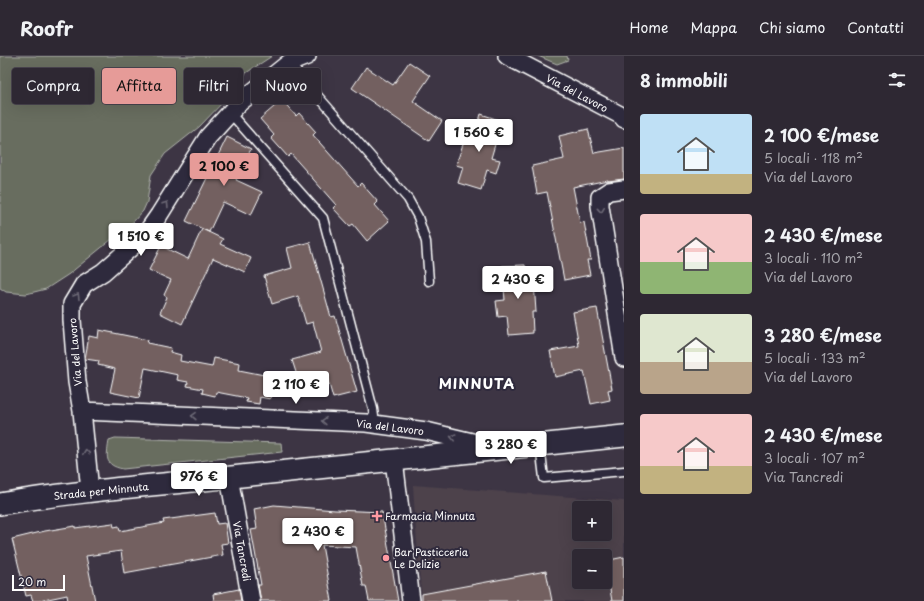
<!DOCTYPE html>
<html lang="it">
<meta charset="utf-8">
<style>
body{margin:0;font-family:"Playpen Sans",sans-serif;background:#3a343f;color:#f1f3f6;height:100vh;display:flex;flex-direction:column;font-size:15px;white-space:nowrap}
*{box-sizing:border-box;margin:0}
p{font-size:13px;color:#a7a6ac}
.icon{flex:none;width:22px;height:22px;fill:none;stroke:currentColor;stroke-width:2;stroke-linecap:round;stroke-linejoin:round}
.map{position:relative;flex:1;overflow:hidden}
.panel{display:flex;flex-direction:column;background:#2e2833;width:300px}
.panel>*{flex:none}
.guide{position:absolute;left:12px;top:12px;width:380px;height:36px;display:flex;gap:8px}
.buttons{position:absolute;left:572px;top:445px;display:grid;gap:8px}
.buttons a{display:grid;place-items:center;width:40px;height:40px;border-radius:4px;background:#2e2833;box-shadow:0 4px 16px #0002,0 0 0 1px #49444e;font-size:20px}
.scale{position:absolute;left:12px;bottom:10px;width:53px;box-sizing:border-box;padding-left:4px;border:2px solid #fff;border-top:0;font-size:11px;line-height:14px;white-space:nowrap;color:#fff;-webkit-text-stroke:3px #2f2a3d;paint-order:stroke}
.price{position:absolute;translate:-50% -34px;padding:0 9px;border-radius:4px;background:#fff;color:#222;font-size:13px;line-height:26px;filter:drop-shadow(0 1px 2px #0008)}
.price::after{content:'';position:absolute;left:50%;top:24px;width:12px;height:9px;margin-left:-6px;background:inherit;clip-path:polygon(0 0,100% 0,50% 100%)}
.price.current{background:#e69b98;color:#111}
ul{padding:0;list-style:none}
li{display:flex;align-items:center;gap:12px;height:100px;padding:0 16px}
li span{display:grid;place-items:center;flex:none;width:112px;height:80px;border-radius:4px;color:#555}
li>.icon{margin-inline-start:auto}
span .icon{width:48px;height:48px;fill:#fffc;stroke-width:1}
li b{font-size:17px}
h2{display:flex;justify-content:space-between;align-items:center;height:48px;padding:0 16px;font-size:17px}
.chip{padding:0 14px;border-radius:4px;background:#2e2833;box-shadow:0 4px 16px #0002,0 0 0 1px #49444e;font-size:14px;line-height:36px}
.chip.current{background:#e69b98;color:#111}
header{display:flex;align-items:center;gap:24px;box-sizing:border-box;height:56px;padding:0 20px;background:#2e2833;border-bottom:1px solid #49444e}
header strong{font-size:19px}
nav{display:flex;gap:22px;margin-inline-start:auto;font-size:14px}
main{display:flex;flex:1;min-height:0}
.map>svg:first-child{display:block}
.built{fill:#4d424c;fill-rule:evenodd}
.green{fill:#676d5f;stroke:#b3b6af}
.building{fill:#736060;stroke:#fff}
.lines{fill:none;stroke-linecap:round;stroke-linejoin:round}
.service-casing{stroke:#fff;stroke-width:11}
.minor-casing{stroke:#fff;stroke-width:20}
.tertiary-casing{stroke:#fff;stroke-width:24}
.service{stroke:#2f2a3d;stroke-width:8}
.minor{stroke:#2f2a3d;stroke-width:17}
.tertiary{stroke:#2f2a3d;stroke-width:21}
.oneway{stroke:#6d6a77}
.poi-dot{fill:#ff9aa2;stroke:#2f2a3d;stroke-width:1.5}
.labels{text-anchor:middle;stroke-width:4;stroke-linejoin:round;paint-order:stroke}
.street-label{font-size:10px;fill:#fff;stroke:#2f2a3d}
.poi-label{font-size:10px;fill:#fff;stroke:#2f2a3d;text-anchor:start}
.district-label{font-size:14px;font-weight:bold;letter-spacing:1px;fill:#fff;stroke:#2f2a3d}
</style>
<header>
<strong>Roofr</strong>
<nav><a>Home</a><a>Mappa</a><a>Chi siamo</a><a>Contatti</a></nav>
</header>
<main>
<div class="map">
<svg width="624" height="545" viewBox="0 0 624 545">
<rect width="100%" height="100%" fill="#3d3544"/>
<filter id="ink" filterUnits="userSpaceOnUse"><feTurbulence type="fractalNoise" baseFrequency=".025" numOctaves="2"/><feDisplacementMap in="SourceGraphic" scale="8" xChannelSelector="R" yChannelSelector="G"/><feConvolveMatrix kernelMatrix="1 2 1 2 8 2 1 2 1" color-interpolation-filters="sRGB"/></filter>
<g filter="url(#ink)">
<path class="built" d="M413,429L624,445V545H423L421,535L415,461ZM579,452H605V478H579ZM579,500H605V526H579Z"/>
<path class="green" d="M0,0H272L246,17L228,41L199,71L165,98L151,119L147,146L143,155L133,166L69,218L46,233L26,238L6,236L0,232Z
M538,0H567L568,4L557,8Z
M115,382L281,387L282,396L123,413C103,409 107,400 109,384Z"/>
<path class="building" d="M409,6L430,20L413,45L442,65L429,85L352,32L366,11L393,29Z
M282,44L296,60L299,57L316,76L313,79L327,95L358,130L361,127L378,146L375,149L389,165L367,185L353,168L350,170L333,152L336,149L291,98L288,101L271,82L274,79L260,63Z
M481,58L502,65L491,102L500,104L496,117L487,114L481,134L458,127L463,111L456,109L467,76L475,79Z
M588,73L594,97L624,92V123L608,125V124L573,131L580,167L584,166L591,204H587L590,219L564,224L547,136L537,138L532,110L564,103L559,80Z
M227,81L251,93L236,124L262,136L251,159L223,146L209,176L186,165Z
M202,173L223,183L220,188L251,202L245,216L213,202L182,268L160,257L167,241L164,239L171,224L149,214L161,190L188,203Z
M310,186L331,261L335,260L357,336L333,342L327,321L300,329L292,304L321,296L313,266L306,268L298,240L272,248L264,220L292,212L287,192Z
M525,209L527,226H534L536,256H532L533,277L509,279L507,260L498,261L496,245L505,244L502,210Z
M597,252L612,333L608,334L610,344L591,348L584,315L555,321L550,295L579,290L573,256Z
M99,274L148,284L147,287L171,292L170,296L181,299L180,305L212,311L214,302L240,307L239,314L274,321L270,343L260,341L259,348L246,346L247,342L216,336L215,340L202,337L203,333L187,330L188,326L177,324L178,319L145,312L139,342L110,336L115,313L98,309L99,305L85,303L89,280L98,282Z
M274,449L335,454L382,456L398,545H369L366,530H363L356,491L322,489L332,545H261L258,529H261L251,474L257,473L254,453Z
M215,457L217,468L225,467L228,487L221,488L223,499L124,517L121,495L86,500L95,545H68L67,539L39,545H33L31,539L26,540L12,483L45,475L75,470V472L113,467L114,471L119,470L120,475L164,467L163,464Z
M624,501V545H612L605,505Z
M546,515L552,545H422V538Z
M239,533L241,545H214L213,538Z"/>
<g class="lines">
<defs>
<path id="service" d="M289,7L408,143L418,161L426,186L429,225
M230,57L323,162L373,353L375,368
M540,389L544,422L624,415"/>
<path id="minor" d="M507,0L622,60L624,63
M624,133L609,135L600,141V150L624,302
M82,355L366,367L426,375L493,391
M394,404L411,545
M229,421L251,545
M90,435L82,355L77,326L72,264V248L84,228L103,216L145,179L159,159L208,81L239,47L289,7L307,0"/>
<path id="tertiary" d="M0,448C80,434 161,429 241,420C369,407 496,393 624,380"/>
</defs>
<use href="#service" class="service-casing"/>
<use href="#minor" class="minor-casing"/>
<use href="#tertiary" class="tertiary-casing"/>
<use href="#service" class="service"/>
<use href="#minor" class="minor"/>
<use href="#tertiary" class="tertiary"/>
</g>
<defs><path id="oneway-chevron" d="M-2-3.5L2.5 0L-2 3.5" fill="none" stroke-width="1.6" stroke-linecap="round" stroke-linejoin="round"/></defs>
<g class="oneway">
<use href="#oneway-chevron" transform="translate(166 148) rotate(-58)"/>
<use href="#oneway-chevron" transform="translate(601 154) rotate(84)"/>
<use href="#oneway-chevron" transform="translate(77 240) rotate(-59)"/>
<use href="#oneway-chevron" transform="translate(194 360) rotate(-178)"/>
<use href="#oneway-chevron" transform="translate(324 365) rotate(-178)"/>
<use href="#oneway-chevron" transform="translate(453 381) rotate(-167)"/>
<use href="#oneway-chevron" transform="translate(86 396) rotate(-96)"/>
</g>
</g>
<g class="poi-dot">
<path d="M375 454h4v4h4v4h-4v4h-4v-4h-4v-4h4z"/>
<circle cx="386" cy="502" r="4"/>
</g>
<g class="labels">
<g class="street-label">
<text transform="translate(577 37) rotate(28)" y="4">Via del Lavoro</text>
<text transform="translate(75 296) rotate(-95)" y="4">Via del Lavoro</text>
<text transform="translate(390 371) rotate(7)" y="4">Via del Lavoro</text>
<text transform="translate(101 435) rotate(-6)" y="4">Strada per Minnuta</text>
<text transform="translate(242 495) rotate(80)" y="4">Via Tancredi</text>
</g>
<g class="poi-label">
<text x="385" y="464">Farmacia Minnuta</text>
<text x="394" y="500">Bar Pasticceria<tspan x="394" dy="12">Le Delizie</tspan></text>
</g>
<g class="district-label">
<text x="477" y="333">MINNUTA</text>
</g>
</g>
</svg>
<div class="buttons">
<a>+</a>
<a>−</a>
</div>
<div class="scale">20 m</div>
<b class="price" style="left:479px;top:97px">1 560 €</b>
<b class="price current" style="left:224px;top:131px">2 100 €</b>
<b class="price" style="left:141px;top:201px">1 510 €</b>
<b class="price" style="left:518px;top:244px">2 430 €</b>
<b class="price" style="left:296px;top:349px">2 110 €</b>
<b class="price" style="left:511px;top:409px">3 280 €</b>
<b class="price" style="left:199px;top:441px">976 €</b>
<b class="price" style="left:318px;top:496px">2 430 €</b>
<div class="guide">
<a class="chip">Compra</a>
<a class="chip current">Affitta</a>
<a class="chip">Filtri</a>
<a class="chip">Nuovo</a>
</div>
</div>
<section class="panel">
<h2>8 immobili<svg class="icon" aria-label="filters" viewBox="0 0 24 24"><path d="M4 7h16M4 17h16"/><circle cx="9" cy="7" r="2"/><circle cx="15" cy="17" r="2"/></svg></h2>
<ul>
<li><span style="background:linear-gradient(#bfe0f5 75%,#c2b280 0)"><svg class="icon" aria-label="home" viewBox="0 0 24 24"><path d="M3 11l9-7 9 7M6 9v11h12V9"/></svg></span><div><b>2 100 €/mese</b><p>5 locali · 118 m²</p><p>Via del Lavoro</p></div></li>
<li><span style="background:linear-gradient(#f6c9c9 60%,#8fb573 0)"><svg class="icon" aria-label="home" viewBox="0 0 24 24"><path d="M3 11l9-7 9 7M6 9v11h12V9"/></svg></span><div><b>2 430 €/mese</b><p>3 locali · 110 m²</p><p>Via del Lavoro</p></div></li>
<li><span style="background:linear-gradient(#dfe7d0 60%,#b9a48a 0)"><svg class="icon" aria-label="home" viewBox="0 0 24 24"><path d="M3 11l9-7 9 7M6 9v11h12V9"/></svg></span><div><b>3 280 €/mese</b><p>5 locali · 133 m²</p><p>Via del Lavoro</p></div></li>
<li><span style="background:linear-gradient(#f6c9c9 65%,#c2b280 0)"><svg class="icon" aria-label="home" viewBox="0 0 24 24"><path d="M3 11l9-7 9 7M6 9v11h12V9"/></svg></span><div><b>2 430 €/mese</b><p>3 locali · 107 m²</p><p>Via Tancredi</p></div></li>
</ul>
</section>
</main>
